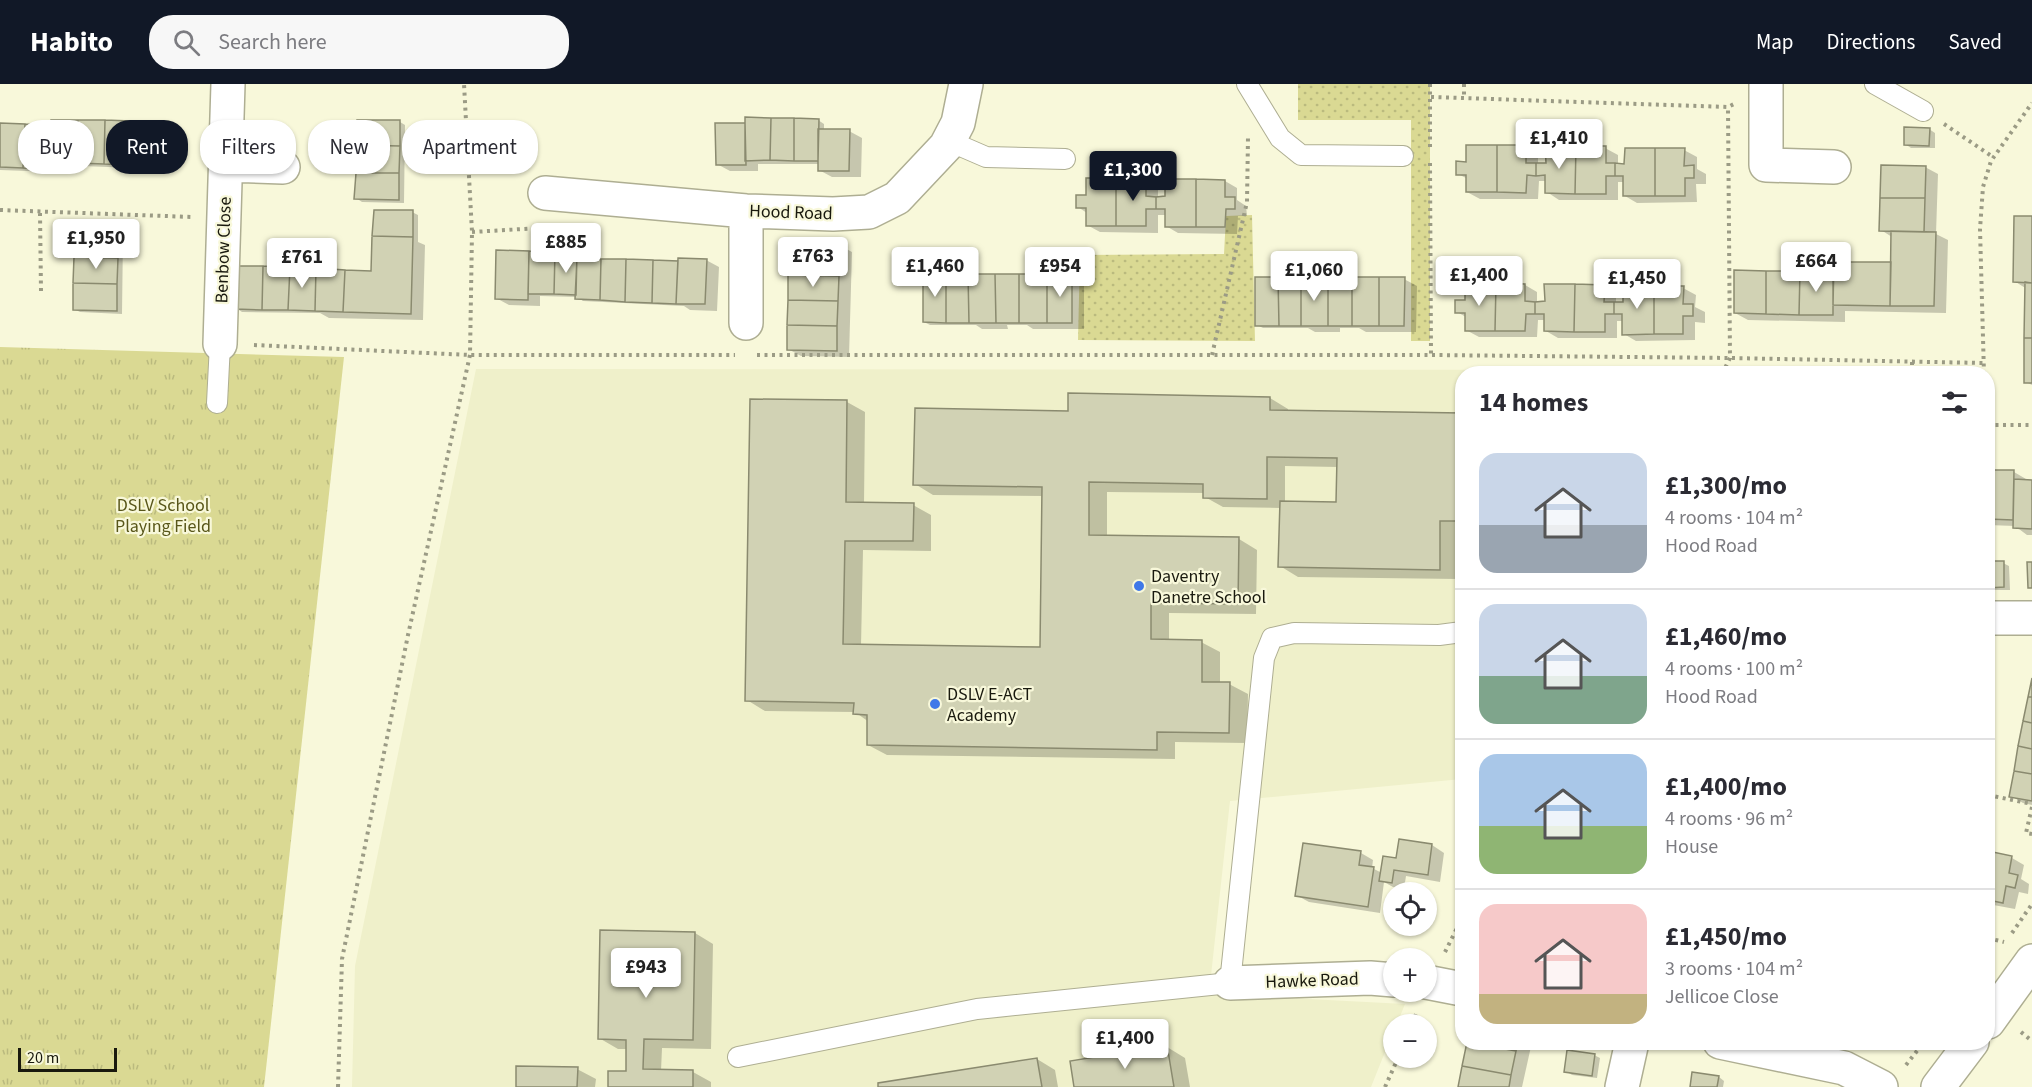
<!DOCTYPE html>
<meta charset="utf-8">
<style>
body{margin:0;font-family:"Source Sans 3",sans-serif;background:#f7f7f7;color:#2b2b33;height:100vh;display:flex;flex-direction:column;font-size:22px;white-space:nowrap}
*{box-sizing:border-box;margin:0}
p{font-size:20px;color:#7c7c81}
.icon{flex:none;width:33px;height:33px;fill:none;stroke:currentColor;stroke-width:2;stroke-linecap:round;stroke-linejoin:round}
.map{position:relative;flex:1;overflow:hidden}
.details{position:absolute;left:1455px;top:282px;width:540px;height:684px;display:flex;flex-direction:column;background:#fff;border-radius:24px;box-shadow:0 2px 4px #0004}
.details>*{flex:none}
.hud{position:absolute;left:18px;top:36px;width:570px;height:54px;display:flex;gap:12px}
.tools{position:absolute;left:1383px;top:798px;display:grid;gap:12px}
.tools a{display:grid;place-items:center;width:54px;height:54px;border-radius:50%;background:#fff;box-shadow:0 2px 4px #0004;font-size:30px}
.scale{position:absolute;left:18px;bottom:15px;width:99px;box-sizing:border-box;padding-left:6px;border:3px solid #19190e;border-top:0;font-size:16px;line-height:21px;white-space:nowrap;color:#19190e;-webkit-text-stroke:4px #f8f8da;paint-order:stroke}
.price{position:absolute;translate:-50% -51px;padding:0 14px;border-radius:6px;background:#fff;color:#222;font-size:20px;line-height:39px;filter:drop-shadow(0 2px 3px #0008)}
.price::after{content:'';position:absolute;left:50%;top:36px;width:18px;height:14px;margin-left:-9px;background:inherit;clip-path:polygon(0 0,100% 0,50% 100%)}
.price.on{background:#111827;color:#fff}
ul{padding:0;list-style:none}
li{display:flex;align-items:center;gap:18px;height:150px;padding:0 24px}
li+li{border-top:2px solid #e1e1e2}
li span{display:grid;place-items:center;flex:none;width:168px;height:120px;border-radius:18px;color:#555}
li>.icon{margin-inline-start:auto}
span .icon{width:72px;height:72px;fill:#fffc;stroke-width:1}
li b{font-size:26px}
h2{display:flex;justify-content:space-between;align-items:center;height:72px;padding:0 24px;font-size:26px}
.chip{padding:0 21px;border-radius:24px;background:#fff;box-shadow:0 2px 4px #0004;font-size:21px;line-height:54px}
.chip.on{background:#111827;color:#fff}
header{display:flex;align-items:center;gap:36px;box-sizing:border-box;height:84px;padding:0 30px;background:#111827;color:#fff}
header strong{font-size:28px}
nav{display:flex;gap:33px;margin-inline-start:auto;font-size:21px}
.search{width:420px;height:54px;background:#f7f7f7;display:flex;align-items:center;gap:15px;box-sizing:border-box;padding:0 21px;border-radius:24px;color:#7c7c81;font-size:22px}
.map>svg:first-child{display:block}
.built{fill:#eff0ca}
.grass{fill:url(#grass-dots)}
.park{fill:url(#park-tufts)}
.shadow{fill:#0003;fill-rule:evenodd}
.building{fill:#d1d2b4;stroke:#8a8a6f;stroke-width:1.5}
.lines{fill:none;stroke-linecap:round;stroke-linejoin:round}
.lane-casing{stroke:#aeae92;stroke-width:22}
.street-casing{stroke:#aeae92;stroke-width:36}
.path{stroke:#9b9b85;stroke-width:4;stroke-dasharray:3 4.5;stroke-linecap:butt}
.lane{stroke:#fff;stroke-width:20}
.street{stroke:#fff;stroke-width:33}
.poi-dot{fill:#3f78e8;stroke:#f8f8da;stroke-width:2}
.labels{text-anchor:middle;stroke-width:4.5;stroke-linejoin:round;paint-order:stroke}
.street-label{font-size:18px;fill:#19190e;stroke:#f8f8da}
.park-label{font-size:18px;fill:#585619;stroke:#f8f8da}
.poi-label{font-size:18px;fill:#19190e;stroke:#f8f8da;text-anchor:start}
</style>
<header>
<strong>Habito</strong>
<div class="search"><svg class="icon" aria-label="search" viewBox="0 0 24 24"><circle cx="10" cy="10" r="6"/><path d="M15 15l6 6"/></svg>Search here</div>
<nav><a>Map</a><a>Directions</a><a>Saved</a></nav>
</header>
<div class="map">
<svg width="2032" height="1003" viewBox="0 0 2032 1003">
<defs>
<pattern id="grass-dots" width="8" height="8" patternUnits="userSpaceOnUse" patternTransform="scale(1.5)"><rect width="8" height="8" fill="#dad993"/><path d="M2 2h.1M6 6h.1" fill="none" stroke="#baba7e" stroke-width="1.8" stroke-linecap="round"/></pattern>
<pattern id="park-tufts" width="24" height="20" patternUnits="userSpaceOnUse" patternTransform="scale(1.5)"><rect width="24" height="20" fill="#dad993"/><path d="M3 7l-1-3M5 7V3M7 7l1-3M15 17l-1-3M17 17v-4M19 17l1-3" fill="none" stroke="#baba7e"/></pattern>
</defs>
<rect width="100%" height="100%" fill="#f8f8da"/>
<path class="built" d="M476,285L1689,286L1687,290H1462V695L1230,717L1209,910L1405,920L1397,940H1394L1393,948L1371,1003H352L355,882Z"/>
<path class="grass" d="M1298,0H1430V257H1411V36H1298Z
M1252,131L1255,257L1078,256L1080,171L1224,170L1226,132Z"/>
<path class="park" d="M0,263L344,273L264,1003H0Z"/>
<path class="shadow" d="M818,36L824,40V46L849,47L862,54L861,93H832L819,86V80H758V87H730L717,80Z
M52,37L157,39L163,43L161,85L55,81V88L0,86V41L53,42Z
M400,38L405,41L404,119L362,118L356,114Z
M1929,45L1935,49V64H1911L1905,60Z
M1526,63L1538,70V81L1547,80L1605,64L1618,71V81H1626L1684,66L1697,73V85L1706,90V100H1696L1697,118L1637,119L1625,112L1624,98H1618V116H1559L1547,108V97H1539L1538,115H1480L1467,108L1468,95L1458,90L1468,79Z
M1925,83L1938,90L1936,150L1948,156L1946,229L1845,227V238L1748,236L1735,229L1736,188L1834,189L1892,180V153L1881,146Z
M1146,96L1158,103V114L1225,97L1237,104V116L1246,122L1247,132H1238L1237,150L1178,149L1166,142V131H1158V149L1100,148L1087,141V129L1078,123L1087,113Z
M412,128L418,131V158L425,161L423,236L329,234L320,229L242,228L236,224L372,189Z
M2032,134V301L2026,298L2027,205L2014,197Z
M118,149L123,152L122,230L80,228L74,225Z
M839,161L852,168L849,273L801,272L788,265Z
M576,170L582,176L678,179L706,176L719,183L717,227L690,226L684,222L583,217L577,213L540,212V222L509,221L496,214Z
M1072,192L1084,199V245H1033L1027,241H1007L1008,245H982L976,241H930L924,238Z
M1404,195L1417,202L1416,248H1366L1359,244H1340V248H1315L1308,244H1263L1257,241Z
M1525,201L1537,208V219L1604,202L1616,209V219H1625L1683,204L1696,211L1695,223L1705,228V239L1695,238V256L1636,257L1624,250L1623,237H1617V254H1558L1546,247V236H1538L1537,253H1479L1466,246V233L1457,228L1467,217Z
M1270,314L1288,325V328L1462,331V446H1458V495L1298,493L1280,482L1281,424L1223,423L1205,413V409L1107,408V453L1239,455L1257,466L1256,530L1169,529V557L1201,558L1220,568V600H1229L1248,610L1247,659L1175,658V675L887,671L868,661L869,638L855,628L765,627L747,616L847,318L865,328L864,420L913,421L931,431V467L863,466L861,562L1041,565L1044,412L933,411L915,400L1069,328ZM1285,382L1338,383V420L1285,419Z
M1988,387L2014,388L2026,395V397H2032V451H2027L2015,442L1988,441Z
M1988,479H2003L2009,482L2010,506H1988Z
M2032,602V721L2023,719L2011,712Z
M1400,756L1432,761L1444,769L1440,798L1406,792L1404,805L1393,803L1384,798L1380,829L1309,818L1296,811L1361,769L1373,776L1372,784L1382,789L1397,776Z
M1988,769L2012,774L2024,781L2021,795L2029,800L2028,810L2019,808L2015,825L1988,820Z
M695,849L713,860L711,965L662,964L661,987L693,988L711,998V1003H610L627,989L628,965H618L599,954Z
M1469,958H1532L1522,1003H1460Z
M1167,963L1185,974L1190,1003H1076Z
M1594,971L1600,974L1597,994L1572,991L1566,987Z
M1037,975L1055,986L1058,1003H880Z
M577,985L596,995L595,1003H517Z
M1719,993L1724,997L1723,1003H1691Z"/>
<path class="building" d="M745,33L771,34L770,76L745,77Z
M771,34H794V77L770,76Z
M794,34L819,35L818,77H794Z
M51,36H78L77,79H50Z
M78,36H105L104,80L77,79Z
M105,36L130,37L129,81L104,80Z
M357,36H400V62L356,61Z
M130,37L157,38L156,82L129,81Z
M0,39L25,40L23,84L0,83Z
M715,39H745L746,81H716Z
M25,40L51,41L50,85L23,84Z
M1904,43L1930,44L1929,62L1904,61Z
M818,45H850L849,87H818Z
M356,61L400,62L399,89H356Z
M1466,61H1497V108H1466V91H1456V77L1466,78Z
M1497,61H1526V79H1536V92L1527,91L1526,109L1497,108Z
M1545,62H1576L1575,110L1545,109V91L1536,92V79H1546Z
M1576,62H1606V79H1615V92H1606V110H1575Z
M1625,64H1655V112H1623V92H1615V79L1624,80Z
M1655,64H1685L1684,82L1694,81V94H1685V112H1655Z
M1881,81L1926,82L1925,114H1880Z
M356,89H399V116L354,115Z
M1086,94H1116V142H1086V124H1076V111H1086Z
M1116,94L1146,95V112L1156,113V125H1146V142H1116Z
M1165,95H1196V143H1165V125H1156V113L1165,112Z
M1196,95L1225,96V113H1235V125H1226L1225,143H1196Z
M1880,114H1925L1924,148L1879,147Z
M374,126H413V153L372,152Z
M2014,132H2032V199L2013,198Z
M75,147H118V174L74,173Z
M1891,147L1936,148L1934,222H1890Z
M372,152L413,153L411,230L343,228L345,186L371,187Z
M789,159L840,160L839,192L788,191Z
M496,166L529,167L528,216L495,215Z
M529,167L555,168L554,210H528Z
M555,168L577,169L576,211L554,210Z
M74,173L118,174L117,200L73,199Z
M577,174L601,175L600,216L575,215Z
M678,174L707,175L705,220H676Z
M601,175H626L625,218L600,216Z
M626,175L653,176L652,219L625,218Z
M653,176L678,177L676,220L652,219Z
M1834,178H1891L1890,222L1833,221Z
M236,182H263L262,226L235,225Z
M263,182L290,183L288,226H262Z
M290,183L316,184L315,227L288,226Z
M316,184L345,186L343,228L315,227Z
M1734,186L1766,187V230L1734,229Z
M1766,187H1800L1799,231L1766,230Z
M1800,187L1833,188V231H1799Z
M923,190H946V239L923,238Z
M946,190H968L969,239H946Z
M968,190H995L996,239H969Z
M995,190H1019V239H996Z
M1019,190H1047V239H1019Z
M1047,190H1072V239H1047Z
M788,191L839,192L838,217L788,216Z
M1255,193H1278L1279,242H1255Z
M1278,193H1301V242H1279Z
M1301,193H1328V242H1301Z
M1328,193H1352V242H1328Z
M1352,193H1379V242H1352Z
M1379,193H1405L1404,242H1379Z
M2025,198L2032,199V254H2024Z
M73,199L117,200V227L73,226Z
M1465,199H1496L1495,247H1465V229H1455V216H1465Z
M1496,199L1525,200V217L1535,218V230H1526L1525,247H1495Z
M1544,200H1575L1574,248L1544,247V230H1535V218L1545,217Z
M1575,200L1605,201L1604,218H1614V230H1605V248H1574Z
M1623,202H1654V250L1622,251V230H1614V218H1623Z
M1654,202H1684L1683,220H1693V232H1683V250H1654Z
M788,216L838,217L837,242L787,241Z
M787,241L837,242V267L787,266Z
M2024,254H2032V299H2024Z
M1068,309L1270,313V326L1462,329V437H1440V486L1278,483L1280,417L1336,418L1337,374L1267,373V415L1203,414V400L1089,398V451L1239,453L1238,520L1151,519V555L1202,556V598H1230L1229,649L1157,648V666L867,661V631L853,630L854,619L745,617L750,315L847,316L846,418L914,419L913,457H845L843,560L1040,563L1042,403L913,401L915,324L1068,327Z
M1988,386H1989L1988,435Z
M1989,386H2014L2013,436L1988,435Z
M2014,395L2032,396V445L2013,444Z
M1988,477H2004V503L1988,504Z
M2027,478H2032V504H2028Z
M2032,594V613H2028Z
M2028,613H2032V639L2023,637Z
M2023,637L2032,639V665L2018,662Z
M2018,662L2032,665V690L2014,687Z
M2014,687L2032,690V717L2009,713Z
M1399,755L1432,760L1428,791L1394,786L1392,799L1379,797L1383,772L1396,774Z
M1303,759L1361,767L1359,781L1374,783L1368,823L1295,812Z
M1988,767L2012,772L2009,789L2018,791L2015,804L2006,802L2003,819L1988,816Z
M600,846L695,848L693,956L644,955L643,985L693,986V1003H608V987H626V956L598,955Z
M1467,958L1516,967L1511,991L1462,982Z
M1475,958H1518L1516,967Z
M1167,961L1174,1003H1074L1070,977Z
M1567,966L1595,970L1592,992L1564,988Z
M1037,974L1042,1003H878V999Z
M516,982L578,983L577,1003H516Z
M1462,982L1511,991L1509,1003H1458Z
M1692,988L1719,992L1717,1003H1690Z"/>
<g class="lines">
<defs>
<path id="lane" d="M1247,0L1280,54L1301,71L1403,72
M1875,0L1923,27
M949,57L986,73L1065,75
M217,319L220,260
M738,973L977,925L1230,899L1264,574L1272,554L1294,549L1439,551L1462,548"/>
<path id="street" d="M1766,0V81L1834,83
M226,81L283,83
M545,109L746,127L833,130L869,128L897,114L946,62L958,39L966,0
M746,239V127
M220,260L228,0
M1988,534H2032
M1426,898L1462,905
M1230,899L1370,894L1394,896
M1988,938L2032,877
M1720,958L1844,984L1881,1003
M1622,1003L1632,958
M1938,1003L1972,958"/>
</defs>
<use href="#lane" class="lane-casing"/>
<use href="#street" class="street-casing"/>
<path class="path" d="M1430,0V66
M1464,0V13
M1431,13L1728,23L1734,20
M1944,40L1993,73
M1430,79L1431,271
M0,126L192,133
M40,129L41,207
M472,148L540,144
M254,261L470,271H735
M757,271H1431L1730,274L1984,279
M1212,271L1247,118L1248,53
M1912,278V290
M1722,290L1730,274L1728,23
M1984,290L1980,145L1983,103L1991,77L2032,19
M1988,341H2032
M1988,711L2032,720
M2032,723L2026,749L2032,750
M2012,849L2032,820
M1988,854L2004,858
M1445,868L1462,834
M1412,940L1416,930
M2021,948L2032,957
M1906,981L1924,958
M338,1003L342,875L408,551L470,271L472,148L464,0
M1385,1003L1398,974"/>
<use href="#lane" class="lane"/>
<use href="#street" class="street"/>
</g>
<g class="poi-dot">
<circle cx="1139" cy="502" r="6"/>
<circle cx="935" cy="620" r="6"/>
</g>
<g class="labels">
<g class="street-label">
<text transform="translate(791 128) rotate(2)" y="6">Hood Road</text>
<text transform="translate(223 166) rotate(-88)" y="6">Benbow Close</text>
<text transform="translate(1312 896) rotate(-2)" y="6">Hawke Road</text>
</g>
<g class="park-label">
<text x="163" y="427">DSLV School<tspan x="163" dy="21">Playing Field</tspan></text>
</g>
<g class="poi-label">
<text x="1151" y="498">Daventry<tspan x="1151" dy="21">Danetre School</tspan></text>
<text x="947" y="616">DSLV E-ACT<tspan x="947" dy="21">Academy</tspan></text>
</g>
</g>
</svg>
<div class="tools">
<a><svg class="icon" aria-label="locate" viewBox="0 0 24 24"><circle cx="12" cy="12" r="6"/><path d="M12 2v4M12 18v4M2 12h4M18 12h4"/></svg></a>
<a>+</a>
<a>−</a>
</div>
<div class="scale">20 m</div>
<b class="price" style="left:1559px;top:86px">£1,410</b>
<b class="price on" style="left:1133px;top:118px">£1,300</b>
<b class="price" style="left:96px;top:186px">£1,950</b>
<b class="price" style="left:566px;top:190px">£885</b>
<b class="price" style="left:813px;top:204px">£763</b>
<b class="price" style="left:302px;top:205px">£761</b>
<b class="price" style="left:1816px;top:209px">£664</b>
<b class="price" style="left:935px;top:214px">£1,460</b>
<b class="price" style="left:1060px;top:214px">£954</b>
<b class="price" style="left:1314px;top:218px">£1,060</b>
<b class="price" style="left:1479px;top:223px">£1,400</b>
<b class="price" style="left:1637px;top:226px">£1,450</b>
<b class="price" style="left:646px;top:915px">£943</b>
<b class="price" style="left:1125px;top:986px">£1,400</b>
<div class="hud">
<a class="chip">Buy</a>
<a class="chip on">Rent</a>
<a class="chip">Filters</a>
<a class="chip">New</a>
<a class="chip">Apartment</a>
</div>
<section class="details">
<h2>14 homes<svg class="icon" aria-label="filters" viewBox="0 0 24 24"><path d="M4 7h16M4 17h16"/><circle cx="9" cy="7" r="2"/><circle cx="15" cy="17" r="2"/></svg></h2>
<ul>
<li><span style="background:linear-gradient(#c9d6e8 60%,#9aa5b1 0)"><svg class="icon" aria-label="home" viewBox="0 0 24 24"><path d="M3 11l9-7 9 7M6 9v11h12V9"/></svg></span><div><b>£1,300/mo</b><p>4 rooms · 104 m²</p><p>Hood Road</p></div></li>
<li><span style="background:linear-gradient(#c9d6e8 60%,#7fa58c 0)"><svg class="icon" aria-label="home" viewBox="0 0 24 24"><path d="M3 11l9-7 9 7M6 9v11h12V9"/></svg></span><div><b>£1,460/mo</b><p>4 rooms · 100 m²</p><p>Hood Road</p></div></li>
<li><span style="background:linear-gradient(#a9c7e8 60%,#8fb573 0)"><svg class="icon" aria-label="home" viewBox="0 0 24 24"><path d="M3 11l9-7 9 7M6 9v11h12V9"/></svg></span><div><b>£1,400/mo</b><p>4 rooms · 96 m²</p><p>House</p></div></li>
<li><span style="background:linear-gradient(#f6c9c9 75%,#c2b280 0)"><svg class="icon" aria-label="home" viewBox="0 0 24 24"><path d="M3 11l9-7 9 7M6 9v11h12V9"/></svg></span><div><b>£1,450/mo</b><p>3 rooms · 104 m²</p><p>Jellicoe Close</p></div></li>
</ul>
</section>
</div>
